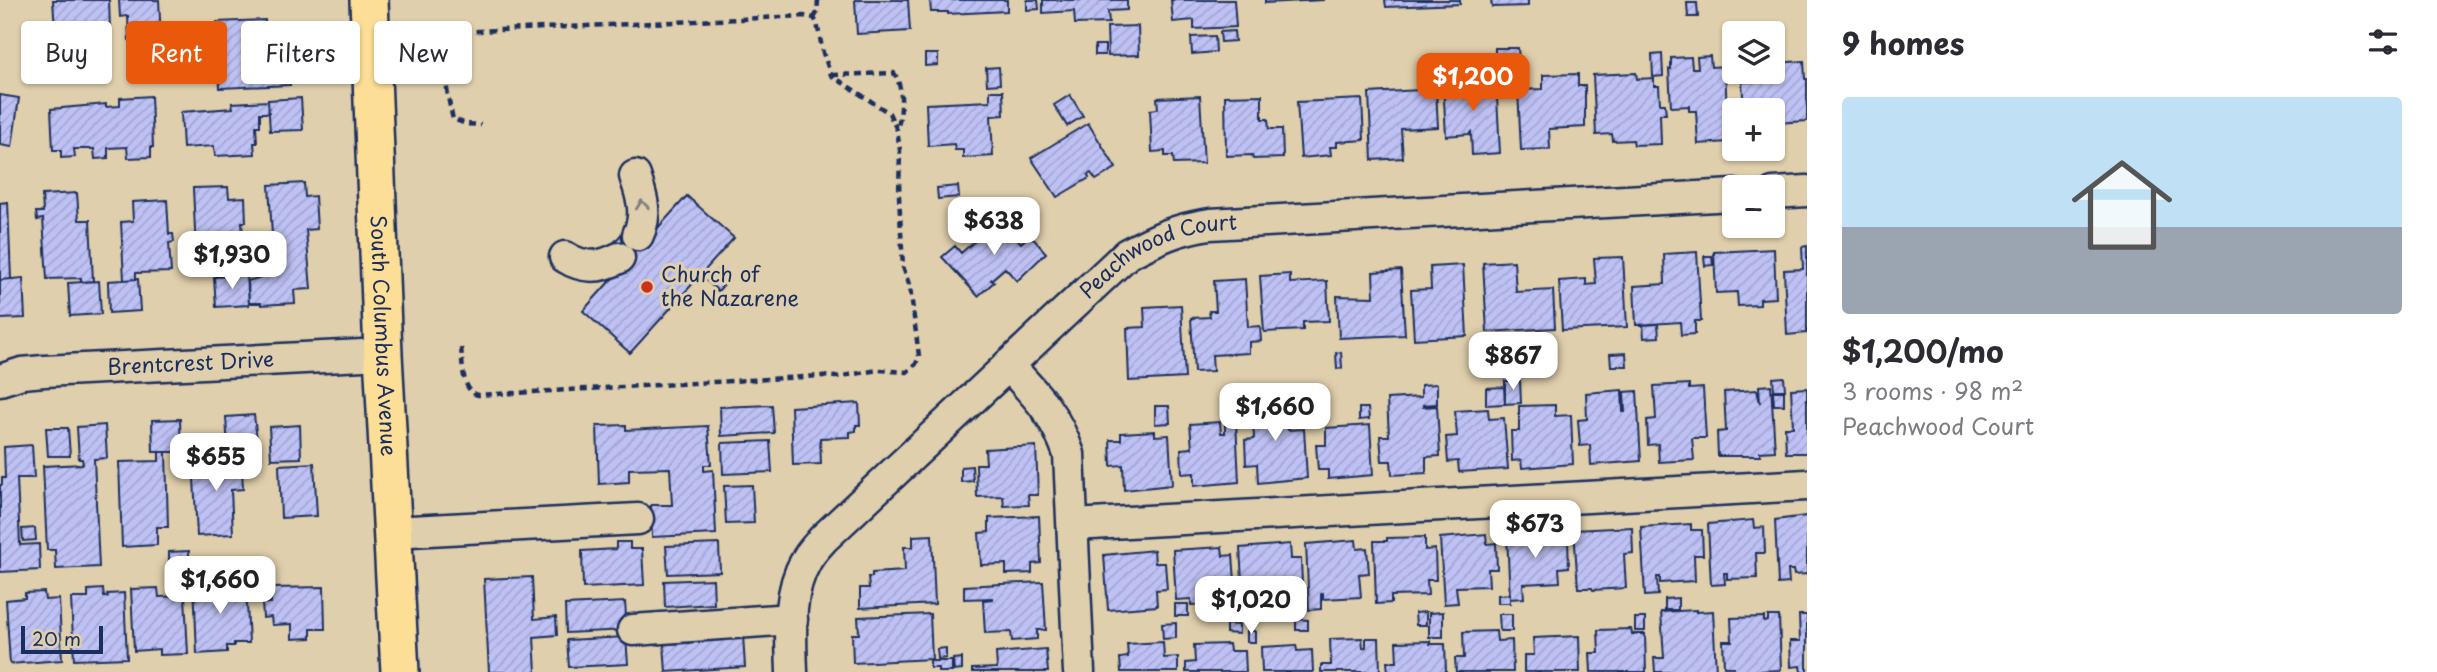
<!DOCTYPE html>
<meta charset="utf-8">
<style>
body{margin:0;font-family:"Playpen Sans",sans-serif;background:#f7f7f7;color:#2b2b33;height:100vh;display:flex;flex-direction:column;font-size:26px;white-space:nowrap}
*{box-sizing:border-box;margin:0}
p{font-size:23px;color:#7c7c81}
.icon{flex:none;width:38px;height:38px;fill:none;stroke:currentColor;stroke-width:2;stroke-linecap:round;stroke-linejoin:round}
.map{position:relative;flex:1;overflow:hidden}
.drawer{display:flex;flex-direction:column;background:#fff;width:630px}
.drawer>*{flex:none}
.guide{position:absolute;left:21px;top:21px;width:665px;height:63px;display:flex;gap:14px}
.controls{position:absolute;left:1722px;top:21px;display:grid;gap:14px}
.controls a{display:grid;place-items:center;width:63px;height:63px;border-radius:7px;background:#fff;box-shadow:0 2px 5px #0004;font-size:35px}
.scale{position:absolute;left:21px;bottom:18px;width:82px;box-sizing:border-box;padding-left:7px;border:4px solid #1b2f5e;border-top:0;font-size:19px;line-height:24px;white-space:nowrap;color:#1b2f5e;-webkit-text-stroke:5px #e0cfac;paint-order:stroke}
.price{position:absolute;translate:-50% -60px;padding:0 16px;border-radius:14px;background:#fff;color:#222;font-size:23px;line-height:46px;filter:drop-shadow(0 2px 4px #0008)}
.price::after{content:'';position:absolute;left:50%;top:42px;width:21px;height:16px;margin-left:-10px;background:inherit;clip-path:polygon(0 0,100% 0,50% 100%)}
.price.on{background:#ea580c;color:#fff}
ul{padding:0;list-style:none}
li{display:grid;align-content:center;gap:14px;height:371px;padding:0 35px}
li span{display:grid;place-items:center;height:217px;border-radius:7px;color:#555}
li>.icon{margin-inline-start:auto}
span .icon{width:126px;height:126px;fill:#fffc;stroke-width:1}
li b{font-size:30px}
h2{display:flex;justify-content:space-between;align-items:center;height:84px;padding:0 35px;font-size:30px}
.pill{padding:0 24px;border-radius:7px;background:#fff;box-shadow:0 2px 5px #0004;font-size:24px;line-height:63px}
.pill.on{background:#ea580c;color:#fff}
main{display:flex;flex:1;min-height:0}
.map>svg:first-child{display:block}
.building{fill:url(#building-hatch);stroke:#1b2f5e;stroke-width:2}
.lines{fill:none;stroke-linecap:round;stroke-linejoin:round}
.minor-casing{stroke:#1b2f5e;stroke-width:35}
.major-casing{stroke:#1b2f5e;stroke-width:42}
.path{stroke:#1b2f5e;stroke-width:4.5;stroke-dasharray:7 5;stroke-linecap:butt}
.minor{stroke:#e0cfac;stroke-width:30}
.major{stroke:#fdde96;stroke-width:37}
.oneway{stroke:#7e7f85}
.poi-dot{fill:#c8321e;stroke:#e0cfac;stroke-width:2.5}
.labels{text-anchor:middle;stroke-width:6;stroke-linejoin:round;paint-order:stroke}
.street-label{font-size:21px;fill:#1b2f5e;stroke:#e0cfac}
.poi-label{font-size:21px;fill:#1b2f5e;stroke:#e0cfac;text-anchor:start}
</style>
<main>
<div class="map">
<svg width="1807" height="672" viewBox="0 0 1807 672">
<defs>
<pattern id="building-hatch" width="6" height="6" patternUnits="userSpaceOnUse" patternTransform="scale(1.75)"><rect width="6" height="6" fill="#bec1f3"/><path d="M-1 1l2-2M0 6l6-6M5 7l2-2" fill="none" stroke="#a3a6d3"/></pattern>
</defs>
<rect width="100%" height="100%" fill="#e0cfac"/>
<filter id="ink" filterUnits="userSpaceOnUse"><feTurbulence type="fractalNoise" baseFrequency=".0143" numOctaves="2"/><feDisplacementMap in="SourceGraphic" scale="14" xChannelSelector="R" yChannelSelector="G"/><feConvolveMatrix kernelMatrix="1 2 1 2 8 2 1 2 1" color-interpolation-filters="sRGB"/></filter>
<g filter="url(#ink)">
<path class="building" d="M53,0H109L110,29L81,30V40L66,41V31H55Z
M119,0H159L161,38L129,40L128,16L120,17Z
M855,0H908L910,31L857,34Z
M930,0H1007V11L948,14V12H931Z
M1027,0H1038L1039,9L1027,10Z
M1043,0H1127V10L1108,11L1109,23L1075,24L1074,11L1043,13Z
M1171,0H1234L1236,27L1194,29V20L1173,22Z
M1265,0H1324L1265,3Z
M1385,0H1460V4L1386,7Z
M1491,0H1528V6L1492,7Z
M1687,3H1697L1698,17H1688Z
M265,20L266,39H261L262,55L288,54L290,85L220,88L217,22Z
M1138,26L1139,55L1108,56L1107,27Z
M1234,31L1235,41L1221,42L1220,32Z
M1215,36L1216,52L1192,54L1191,37Z
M1095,45H1105V55H1095Z
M1495,48H1518L1519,61H1495Z
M925,54H938V65L925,66Z
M1662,54L1663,76L1653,77L1652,55Z
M1710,56L1711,67L1725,66L1728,142L1698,144L1696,111H1689V106L1671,107L1669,69H1671V58L1691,57L1692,68H1698L1697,57Z
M1804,61L1805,79H1807V121L1775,123L1776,140H1773V110H1744L1742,82L1762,81V72H1773V63Z
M999,67L1000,84L987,85L986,68Z
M1636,73L1637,79L1654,78V86H1659L1660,104H1665L1666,114H1660L1661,144L1634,145L1633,140L1613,141L1612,134L1596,135L1593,75Z
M1578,74V86H1585V127L1549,129L1550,149L1521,150L1518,90L1543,89V75Z
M1496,78L1500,153L1472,155L1471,132L1469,134L1446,136L1443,82Z
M1436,89L1438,127L1401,129L1403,158L1372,160L1369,93Z
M990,91H1003L1004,115L991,116L993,156L963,158V150H955L954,144L928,146L926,104L990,101Z
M0,95L19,98L12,147L0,145Z
M1070,95L1083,116L1067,126L1054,105Z
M1262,95V119H1268L1269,129H1282L1283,158L1253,159L1252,155L1226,156L1225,96Z
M151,96L153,147H151V157L128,158L127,147L108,148V158L95,159L94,149H74L75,157L61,158V150H53L51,109L106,104V107L120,106V98Z
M1200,96L1204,163L1174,164L1173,156H1165V151L1152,152L1150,110L1158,109L1157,98Z
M301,98L303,130L270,131L268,100Z
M1362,99L1364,140L1337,142V147H1330L1331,155L1301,158L1297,102Z
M268,101L269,113H260V126H256L257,143H254L255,154L215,156L214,146L183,148L181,112L233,108L232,103Z
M1088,123L1116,168L1096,180L1091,173L1088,175L1089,178L1057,197L1031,158Z
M304,183L305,197L315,196L317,229L306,230L311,289L294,290L295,303L261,305V303H249L248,281L264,276L262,235H272L269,185Z
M958,186L959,197L938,199L937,188Z
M228,187L229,198L245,197L246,222H242L245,275L216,276V271L197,272L193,188Z
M77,193L79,220H90L93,281L81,282V278L47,279L43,219L37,220L36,212H43L42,195Z
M687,196L734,238L630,353L583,311L625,264L608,249L628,227L645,242Z
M167,200L169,234H173L174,242L169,243L171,272L136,273V279L124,280L121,222L133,221L132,202Z
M8,202L11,279L0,280V203Z
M1000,219L1021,243L1030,235L1046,253L1017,281L1005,268L991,280L994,282L978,296L942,257L955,246L961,253Z
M1807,246V333L1787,335L1784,270L1803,269L1802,247Z
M1774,249L1776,298L1760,299V305L1738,306L1737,292L1716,293L1714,252Z
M1697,252L1701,321H1695V334L1681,335L1680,322L1636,325L1634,286L1665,284L1664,254Z
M1704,256H1712L1713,265L1705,266Z
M1623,257L1627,327L1562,330L1559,281L1586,279V285L1596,284L1594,258Z
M1514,261L1516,292L1553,290L1555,328L1487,332L1483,263Z
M1463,265L1467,336L1414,339L1411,290L1431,289L1430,267Z
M719,269L729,279L718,291L707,281Z
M1401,270L1405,335L1339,338L1337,296L1374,297L1373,272Z
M1290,274V283L1327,281L1329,321L1303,322V330L1264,332L1260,276Z
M247,275L249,305L216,307L214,277Z
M23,278L25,318L0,319V280Z
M138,279L140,311L109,313L108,281Z
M1245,279L1248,327L1260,326L1261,341L1249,342V353L1212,355L1213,371L1194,372L1191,318L1210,317L1209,311H1216L1214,281Z
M99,281L101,314L70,316L68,283Z
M1181,305L1185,378L1129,381L1127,328L1145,327L1144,307Z
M1658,324L1659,337L1644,338L1643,325Z
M1341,352L1342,368L1337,369L1336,353Z
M1626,353L1627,366H1611L1610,354Z
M1784,377L1785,390H1774L1773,378Z
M1505,381H1520L1521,403L1505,404Z
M1437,384V404L1423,405V407L1437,406L1440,456L1426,457V473L1392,475L1391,461H1382L1380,436H1389L1387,399L1421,397V385Z
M1689,384V389L1703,388L1706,438H1692L1694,460L1659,462L1658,444L1648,445L1647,420L1656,419L1654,386Z
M1771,385L1775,451L1760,452V456H1718L1717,432L1726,431L1724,392L1757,390L1760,403L1759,386Z
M1504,387L1505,404L1486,405V388Z
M1807,388V453H1786L1785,427H1793L1791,389Z
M1622,390L1623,412H1625L1624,392L1637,391L1641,461L1591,465L1590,445L1580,446L1578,420L1587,419L1586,393Z
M1773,391H1784V405H1774Z
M1286,397L1288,430L1304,429L1307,478L1258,483L1257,464L1246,465L1245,440L1254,439L1252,398Z
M859,403L860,425H856V431L850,432V437L820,438L821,464L793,465L791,407Z
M772,405L774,433L721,436L720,407Z
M1292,405H1303V418H1293Z
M1555,405V416L1571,415L1573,464L1522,468L1521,460L1512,461L1511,431H1519V406Z
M1155,406H1169L1170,423L1155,424Z
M1359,408H1368L1369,419L1359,420Z
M1488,409L1489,419L1504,418L1508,469L1459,472L1458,461L1448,462L1446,437L1457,436L1455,411Z
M254,415L259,456H249L248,448L228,449L226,417Z
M180,419L181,452H153L152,420Z
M1236,421L1239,482L1194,486V473L1182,474L1181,449L1192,448L1190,424L1220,422L1221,433H1225V422Z
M105,425L107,458L94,459L99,567L56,569L55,550H47L43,466L83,464L82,459H79L77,427Z
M300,425L301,458L271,459L269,427Z
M626,425V430L708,426L711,465H704V471L713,470L716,534L652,537L651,505H672L670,468L629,469V482L599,484L597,426Z
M1370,425L1373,475L1328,479V470H1318L1316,445H1326V428Z
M46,428H68L70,456H48Z
M1155,431V436L1169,435L1172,485L1124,490L1123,465L1111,466L1110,440H1121V433Z
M770,441L772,472L723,474L722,443Z
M32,445L34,478H17L20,545L39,544L40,570L0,572V485H2V478H5L4,447Z
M1036,446L1038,495H1028L1029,505L1004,506L1003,496L977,497L976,464H986L985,449Z
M234,449H241L243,489L231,490L233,534L197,536L193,459L234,457Z
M159,452H166L168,527H157V545L122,547L119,462L159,461Z
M314,463L317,516L281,518L279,465Z
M972,466L973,481L961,482V467Z
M752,485L754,523L726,524L724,486Z
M1039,516L1041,563L1032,564V573L1006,574V564L981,565L979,533L989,532V518Z
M1807,516V574L1794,575L1793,570H1788L1789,583L1778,584L1775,520Z
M1753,520L1754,528L1764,527L1765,553H1756L1757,578L1727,579V573H1724L1725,584L1711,585L1708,524Z
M1691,524V530H1702L1703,555H1694L1695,581L1660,583V577H1657L1658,595L1645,596L1641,527Z
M1632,527L1633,553L1624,554L1626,588L1593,590L1592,588H1578L1574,530Z
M35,528L36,540L23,541L22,529Z
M1557,530L1558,542H1568L1569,567L1559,568L1560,582L1523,584L1524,598L1510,599L1507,535Z
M1486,534L1487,544L1496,543L1497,569H1488L1489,586L1456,587L1458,603L1444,604L1440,538Z
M932,535L935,604L860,608V588H869L868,577H872V573L905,571L904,547H913V536Z
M1425,537V550L1435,549L1436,580H1427L1428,595L1391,596V603L1376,604L1374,541H1387V538Z
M1356,540L1357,549L1367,548L1369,573L1359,574L1361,597L1323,599V593L1321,594V609L1309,610L1306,544Z
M616,542H630V549H642L644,585L583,588L582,551L616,549Z
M719,544L720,572L668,574L666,546Z
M1290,544L1291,559H1301L1302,584L1291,585L1292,600L1258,602V596L1243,597L1240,548Z
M1222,547L1223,556L1233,555L1235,581H1226L1227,603L1191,605V599L1176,600L1173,550Z
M1154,550L1155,563H1165L1167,589L1156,590L1157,606L1108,610L1104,555Z
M189,551V565L169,566V552Z
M253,575H262L263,589L254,590Z
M532,577L534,619L556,617L557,635L534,637L536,672H489L484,579Z
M713,579L714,604L665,607L664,581Z
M230,581L231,585H246L249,643H234V646H227V652L197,654L194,583Z
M1043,582L1046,630H1037V639L1012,641L1011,632L985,633L983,600L993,599V598L964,599V586Z
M324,587L325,629H311V638L292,639V624L272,625L271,617L263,618L262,603H271V588Z
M158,588L159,597L185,596L188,654L159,655V649L134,651L131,589Z
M103,589L104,597H108L107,594L124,593L127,658L74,660L71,598H88V590Z
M44,592L45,600L59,599L62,660L10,664L6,600L25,598V593Z
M1510,594V603H1498V595Z
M1678,598V610H1665V599Z
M625,602L627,630L566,633L565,605Z
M1175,604H1188V616H1175Z
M1696,610V612L1713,611L1716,672H1655L1654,658H1664L1661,612Z
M1426,612V625H1416L1415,613Z
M1443,612V637H1429V613Z
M930,614L932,659L853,663L852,634H859L858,617Z
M1499,614H1512V631H1500Z
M1799,615H1807V672H1801L1800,666L1791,667L1790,641H1800Z
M1768,616H1779L1781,670L1734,672V667H1724L1723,641H1732L1731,618L1764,617V622L1768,621Z
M1635,618H1645V631H1635Z
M1296,619L1308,620V630H1296Z
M1176,623V638L1163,639L1162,624Z
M1226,624L1239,625V634L1226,633Z
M1631,629L1632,634H1645L1646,672H1591L1590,653H1599L1598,630Z
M1247,631H1255V642H1247Z
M1496,631L1497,641L1512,640L1513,672H1456L1455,658H1464L1463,632Z
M743,635L745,667L666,672L664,644L689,643V638Z
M1579,636L1580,672H1524V655H1534L1533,638Z
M626,637L628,664L569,667L567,640Z
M1362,638L1363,648L1366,647V638H1379L1380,672H1321V665H1331L1330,639Z
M1430,641V644H1445L1446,672H1388L1387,662H1397L1396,642Z
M1163,642L1164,658L1178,657V672H1121L1120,658L1128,657L1127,644Z
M1229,644L1230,651H1245L1246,672H1186V663L1195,662L1194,645Z
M1296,645L1297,651L1312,650L1313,672H1262L1261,647Z
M946,648V658L938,659L937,649Z
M1046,649L1048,672H972V669L997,668L996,653Z
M962,658V670L954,671L953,659Z
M930,661H952V672H938V668H930Z"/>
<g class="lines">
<defs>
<g id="minor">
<path d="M635,176C642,197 648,214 638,235"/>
<path d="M1773,193L1807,191"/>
<path d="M565,257C584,269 600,268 619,258"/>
<path d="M1008,365C1038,397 1054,412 1069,454L1079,672"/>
<path id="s1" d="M0,380L22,373L44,371L383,354"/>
<path d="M1073,525L1807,485"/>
<path d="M392,532L638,519"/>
<path d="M633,630L792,619"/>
<path id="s2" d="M792,672C791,636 787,593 806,561C810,553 817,546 823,539L1127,254C1158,238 1176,229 1210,224L1734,195"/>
</g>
<g id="major">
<path id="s3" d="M369,0L383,354L400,672"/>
</g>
</defs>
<use href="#minor" class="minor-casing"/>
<use href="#major" class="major-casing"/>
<path class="path" d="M814,18L817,13L818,0
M832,75L894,73C904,87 902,114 897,129
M461,348C463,363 461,391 478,395L822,376L836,377L878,370L907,372L916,364L919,356L910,287L903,267L899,196L900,150L897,130L889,113L831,75L823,53L817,23L814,18L804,16L457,32C438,48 447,97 453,119L466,124L481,125"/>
<use href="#minor" class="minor"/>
<use href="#major" class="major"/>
</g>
<defs><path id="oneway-chevron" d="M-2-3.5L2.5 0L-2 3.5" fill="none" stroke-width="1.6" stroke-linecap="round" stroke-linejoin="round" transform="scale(1.75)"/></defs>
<use class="oneway" href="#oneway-chevron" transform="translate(642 205) rotate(-96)"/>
</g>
<circle class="poi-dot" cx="647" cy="287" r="7"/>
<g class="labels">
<g class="street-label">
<text dy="7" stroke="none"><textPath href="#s2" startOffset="586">Peachwood Court</textPath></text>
<text dy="7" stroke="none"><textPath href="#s3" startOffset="336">South Columbus Avenue</textPath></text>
<text dy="7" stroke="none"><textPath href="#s1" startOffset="192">Brentcrest Drive</textPath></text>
</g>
<g class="poi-label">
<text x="661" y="282">Church of<tspan x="661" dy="24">the Nazarene</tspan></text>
</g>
</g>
</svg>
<div class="controls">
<a><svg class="icon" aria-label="layers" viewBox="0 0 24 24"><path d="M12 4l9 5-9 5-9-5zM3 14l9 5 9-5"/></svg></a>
<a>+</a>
<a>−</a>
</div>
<div class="scale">20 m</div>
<b class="price on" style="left:1473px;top:113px">$1,200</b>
<b class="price" style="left:994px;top:257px">$638</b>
<b class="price" style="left:232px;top:291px">$1,930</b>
<b class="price" style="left:1513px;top:392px">$867</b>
<b class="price" style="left:1275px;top:443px">$1,660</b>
<b class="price" style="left:216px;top:493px">$655</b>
<b class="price" style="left:1535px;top:560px">$673</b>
<b class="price" style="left:220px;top:616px">$1,660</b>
<b class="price" style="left:1251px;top:636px">$1,020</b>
<div class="guide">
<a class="pill">Buy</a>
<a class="pill on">Rent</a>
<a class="pill">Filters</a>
<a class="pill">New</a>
</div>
</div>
<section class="drawer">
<h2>9 homes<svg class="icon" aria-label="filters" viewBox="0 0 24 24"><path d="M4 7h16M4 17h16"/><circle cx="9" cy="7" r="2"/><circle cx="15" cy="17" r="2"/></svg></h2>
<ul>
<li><span style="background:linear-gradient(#bfe0f5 60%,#9aa5b1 0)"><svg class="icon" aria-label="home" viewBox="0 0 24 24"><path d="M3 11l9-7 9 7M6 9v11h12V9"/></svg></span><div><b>$1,200/mo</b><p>3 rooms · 98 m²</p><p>Peachwood Court</p></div></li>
</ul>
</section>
</main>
